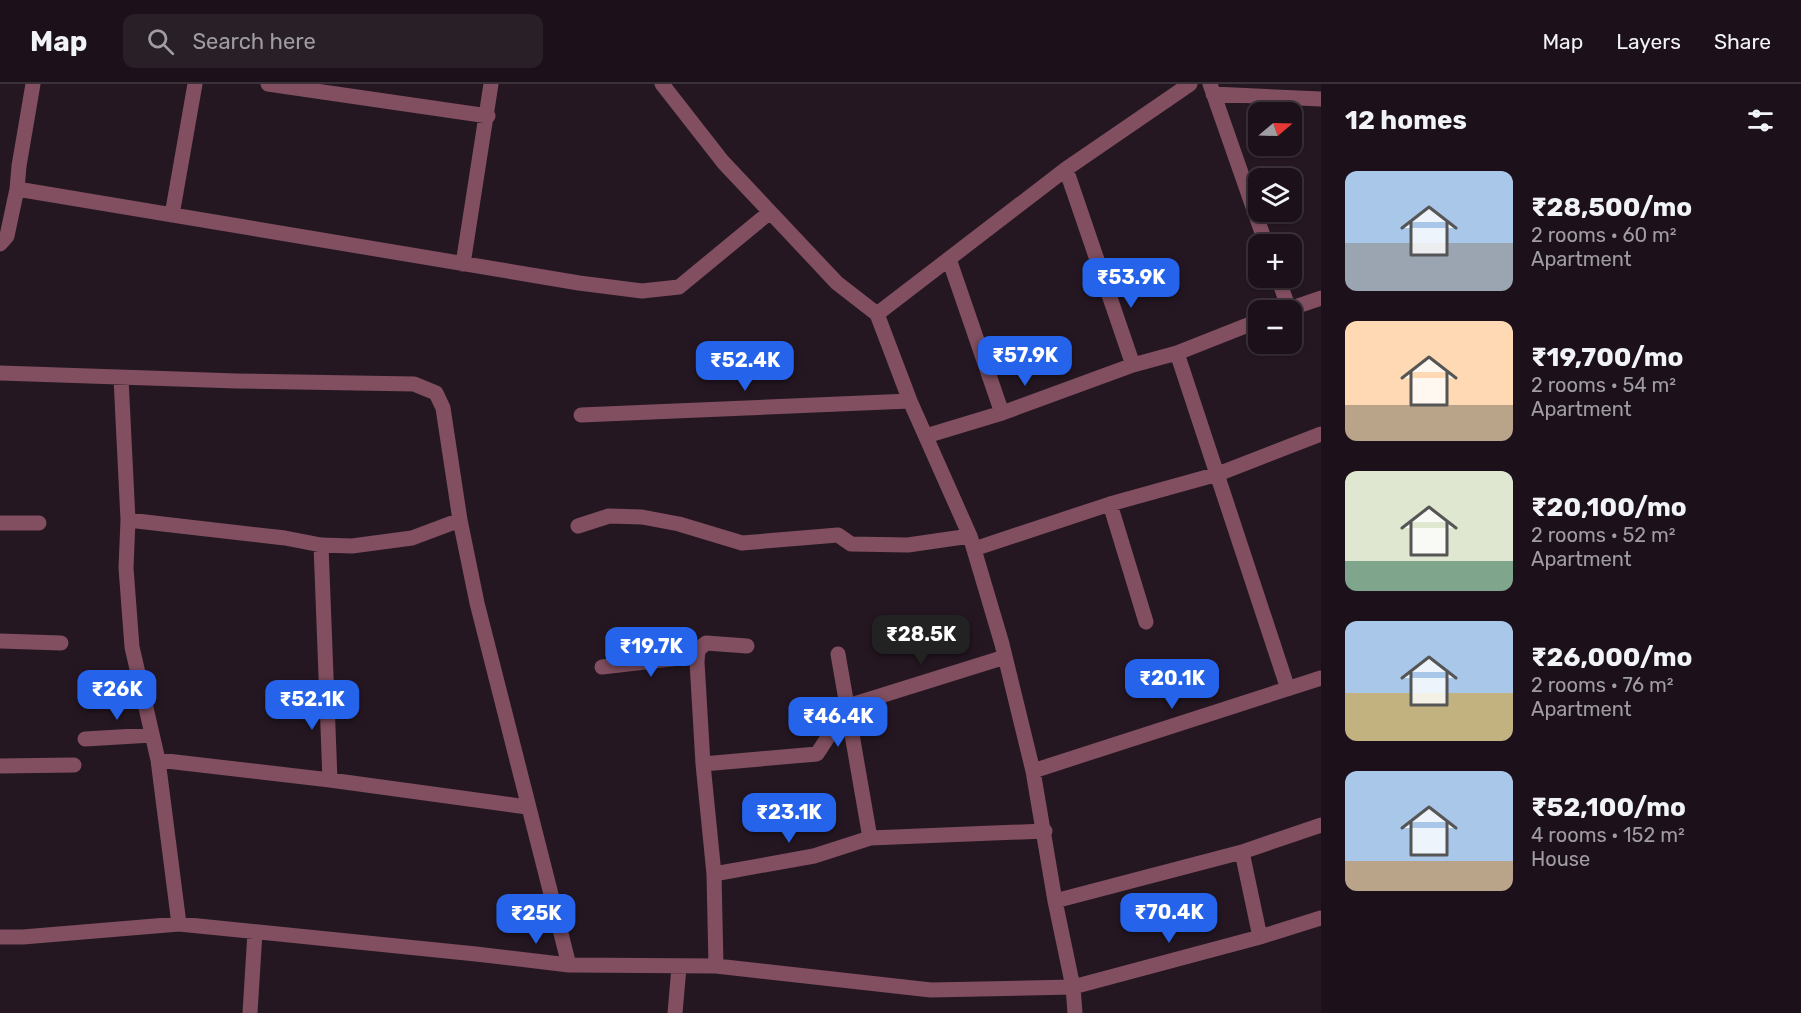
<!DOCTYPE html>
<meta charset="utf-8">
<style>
body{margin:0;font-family:Rubik,sans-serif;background:#291f27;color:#f1f3f6;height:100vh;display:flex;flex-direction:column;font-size:22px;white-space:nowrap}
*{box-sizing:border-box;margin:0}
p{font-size:20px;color:#a09da2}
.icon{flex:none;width:33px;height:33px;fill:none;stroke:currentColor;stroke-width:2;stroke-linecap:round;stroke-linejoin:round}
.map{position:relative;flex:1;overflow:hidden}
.sheet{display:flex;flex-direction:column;background:#1c111a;width:480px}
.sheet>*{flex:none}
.needle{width:39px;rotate:71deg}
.fabs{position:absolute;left:1248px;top:18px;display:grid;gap:12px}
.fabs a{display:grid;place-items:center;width:54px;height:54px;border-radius:12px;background:#1c111a;box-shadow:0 2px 4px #0004,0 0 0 2px #3a3139;font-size:30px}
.price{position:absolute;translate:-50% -51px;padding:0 14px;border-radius:12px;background:#2563eb;color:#fff;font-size:20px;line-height:39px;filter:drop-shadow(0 2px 3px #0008)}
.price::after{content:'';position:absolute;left:50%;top:36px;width:18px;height:14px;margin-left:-9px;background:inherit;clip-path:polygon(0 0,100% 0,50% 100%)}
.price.selected{background:#222;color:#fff}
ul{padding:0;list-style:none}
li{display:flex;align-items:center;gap:18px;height:150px;padding:0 24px}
li span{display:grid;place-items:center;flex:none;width:168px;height:120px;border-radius:12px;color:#555}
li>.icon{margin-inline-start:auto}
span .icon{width:72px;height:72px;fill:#fffc;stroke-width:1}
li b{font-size:26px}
h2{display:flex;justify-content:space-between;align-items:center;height:72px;padding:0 24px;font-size:26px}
header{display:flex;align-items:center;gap:36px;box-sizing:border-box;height:84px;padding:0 30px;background:#1c111a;border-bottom:2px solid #3a3139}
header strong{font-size:28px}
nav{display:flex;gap:33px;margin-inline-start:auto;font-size:21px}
.search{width:420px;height:54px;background:#291f27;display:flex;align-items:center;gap:15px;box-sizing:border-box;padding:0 21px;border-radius:12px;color:#a09da2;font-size:22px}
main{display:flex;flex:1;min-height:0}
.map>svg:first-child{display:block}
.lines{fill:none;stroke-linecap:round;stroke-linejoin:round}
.street{stroke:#814f5f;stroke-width:15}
</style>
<header>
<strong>Map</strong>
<div class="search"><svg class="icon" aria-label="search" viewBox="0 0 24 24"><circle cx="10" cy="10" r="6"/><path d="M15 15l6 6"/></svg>Search here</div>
<nav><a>Map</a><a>Layers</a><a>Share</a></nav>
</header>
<main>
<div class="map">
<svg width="1321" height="929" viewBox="0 0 1321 929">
<rect width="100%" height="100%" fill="#251722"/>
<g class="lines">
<path class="street" d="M33,0L19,82L17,105L579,199L642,207L679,203L770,128
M268,0L488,32
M662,0L723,78L837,199L877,230L1066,85L1190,0
M1210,0L1266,160
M1213,10L1321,15
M1066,85L1133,281L1177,269L1258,237
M172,131L195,0
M0,160L7,152L17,105
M949,175L1002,329
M463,180L491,0
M1278,194L1289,225L1321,214
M1177,269L1288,605
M0,289L237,297L414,300L436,309L443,324L460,436
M121,294L128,436
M581,331L910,317
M926,352L1002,329L1133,281
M1110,420L1146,538
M0,439H39
M578,442L609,432L642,433L679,440L742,459L838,451L851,460L908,461L970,452
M974,465L1110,420L1218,390L1321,350
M0,557L61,559
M838,570L870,754
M602,583L697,572
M85,655L152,651
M158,676L330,696L321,461
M703,680L817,670L848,622L1005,573
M0,682L74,681
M1033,687L1321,594
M330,696L527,723
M1242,768L1260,853
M714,790L814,772L870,754L1045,747
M1055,817L1242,768L1321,741
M179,840L158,676L132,563L126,484L128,436L285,454L321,461L352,462L412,454L460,436L477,519L569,881
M0,853H23L179,840L476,870L569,881L716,882L931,906L1073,903L1055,817L1033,687L1002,560L970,452L910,317L877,230
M716,882L714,790L703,680L697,578L698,566L706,559L747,562
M250,929L255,848
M675,929L679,883
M1075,929L1073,903L1260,853L1321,834"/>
</g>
</svg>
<div class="fabs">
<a><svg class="needle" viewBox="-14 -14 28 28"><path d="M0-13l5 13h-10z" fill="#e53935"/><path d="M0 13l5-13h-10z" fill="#a09da2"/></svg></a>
<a><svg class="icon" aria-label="layers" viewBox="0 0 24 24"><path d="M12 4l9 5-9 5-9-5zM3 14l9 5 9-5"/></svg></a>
<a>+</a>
<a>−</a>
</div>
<b class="price" style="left:1131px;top:225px">₹53.9K</b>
<b class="price" style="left:1025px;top:303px">₹57.9K</b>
<b class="price" style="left:745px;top:308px">₹52.4K</b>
<b class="price selected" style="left:921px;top:582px">₹28.5K</b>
<b class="price" style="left:651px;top:594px">₹19.7K</b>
<b class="price" style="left:1172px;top:626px">₹20.1K</b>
<b class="price" style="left:117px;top:637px">₹26K</b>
<b class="price" style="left:312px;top:647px">₹52.1K</b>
<b class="price" style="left:838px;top:664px">₹46.4K</b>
<b class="price" style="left:789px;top:760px">₹23.1K</b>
<b class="price" style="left:1169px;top:860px">₹70.4K</b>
<b class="price" style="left:536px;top:861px">₹25K</b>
</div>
<section class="sheet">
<h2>12 homes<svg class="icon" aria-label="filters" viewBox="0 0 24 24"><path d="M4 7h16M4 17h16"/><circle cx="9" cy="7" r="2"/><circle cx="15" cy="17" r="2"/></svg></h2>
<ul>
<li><span style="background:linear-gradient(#a9c7e8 60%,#9aa5b1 0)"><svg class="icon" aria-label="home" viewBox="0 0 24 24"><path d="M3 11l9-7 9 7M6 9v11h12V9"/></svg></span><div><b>₹28,500/mo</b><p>2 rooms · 60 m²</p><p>Apartment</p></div></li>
<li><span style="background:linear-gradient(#ffd9b3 70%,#b9a48a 0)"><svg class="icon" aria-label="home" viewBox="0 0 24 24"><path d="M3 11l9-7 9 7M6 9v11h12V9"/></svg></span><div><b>₹19,700/mo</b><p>2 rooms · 54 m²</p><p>Apartment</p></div></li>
<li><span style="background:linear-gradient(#dfe7d0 75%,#7fa58c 0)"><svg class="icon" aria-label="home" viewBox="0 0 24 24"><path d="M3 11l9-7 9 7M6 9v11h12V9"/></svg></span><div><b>₹20,100/mo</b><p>2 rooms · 52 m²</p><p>Apartment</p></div></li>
<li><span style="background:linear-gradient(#a9c7e8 60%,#c2b280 0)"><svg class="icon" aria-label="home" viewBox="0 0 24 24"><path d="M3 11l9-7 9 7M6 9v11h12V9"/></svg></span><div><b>₹26,000/mo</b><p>2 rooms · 76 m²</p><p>Apartment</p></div></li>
<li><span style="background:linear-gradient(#a9c7e8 75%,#b9a48a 0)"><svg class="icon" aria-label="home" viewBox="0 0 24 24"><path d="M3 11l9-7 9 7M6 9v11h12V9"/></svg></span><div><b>₹52,100/mo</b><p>4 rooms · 152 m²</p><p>House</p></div></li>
</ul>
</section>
</main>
